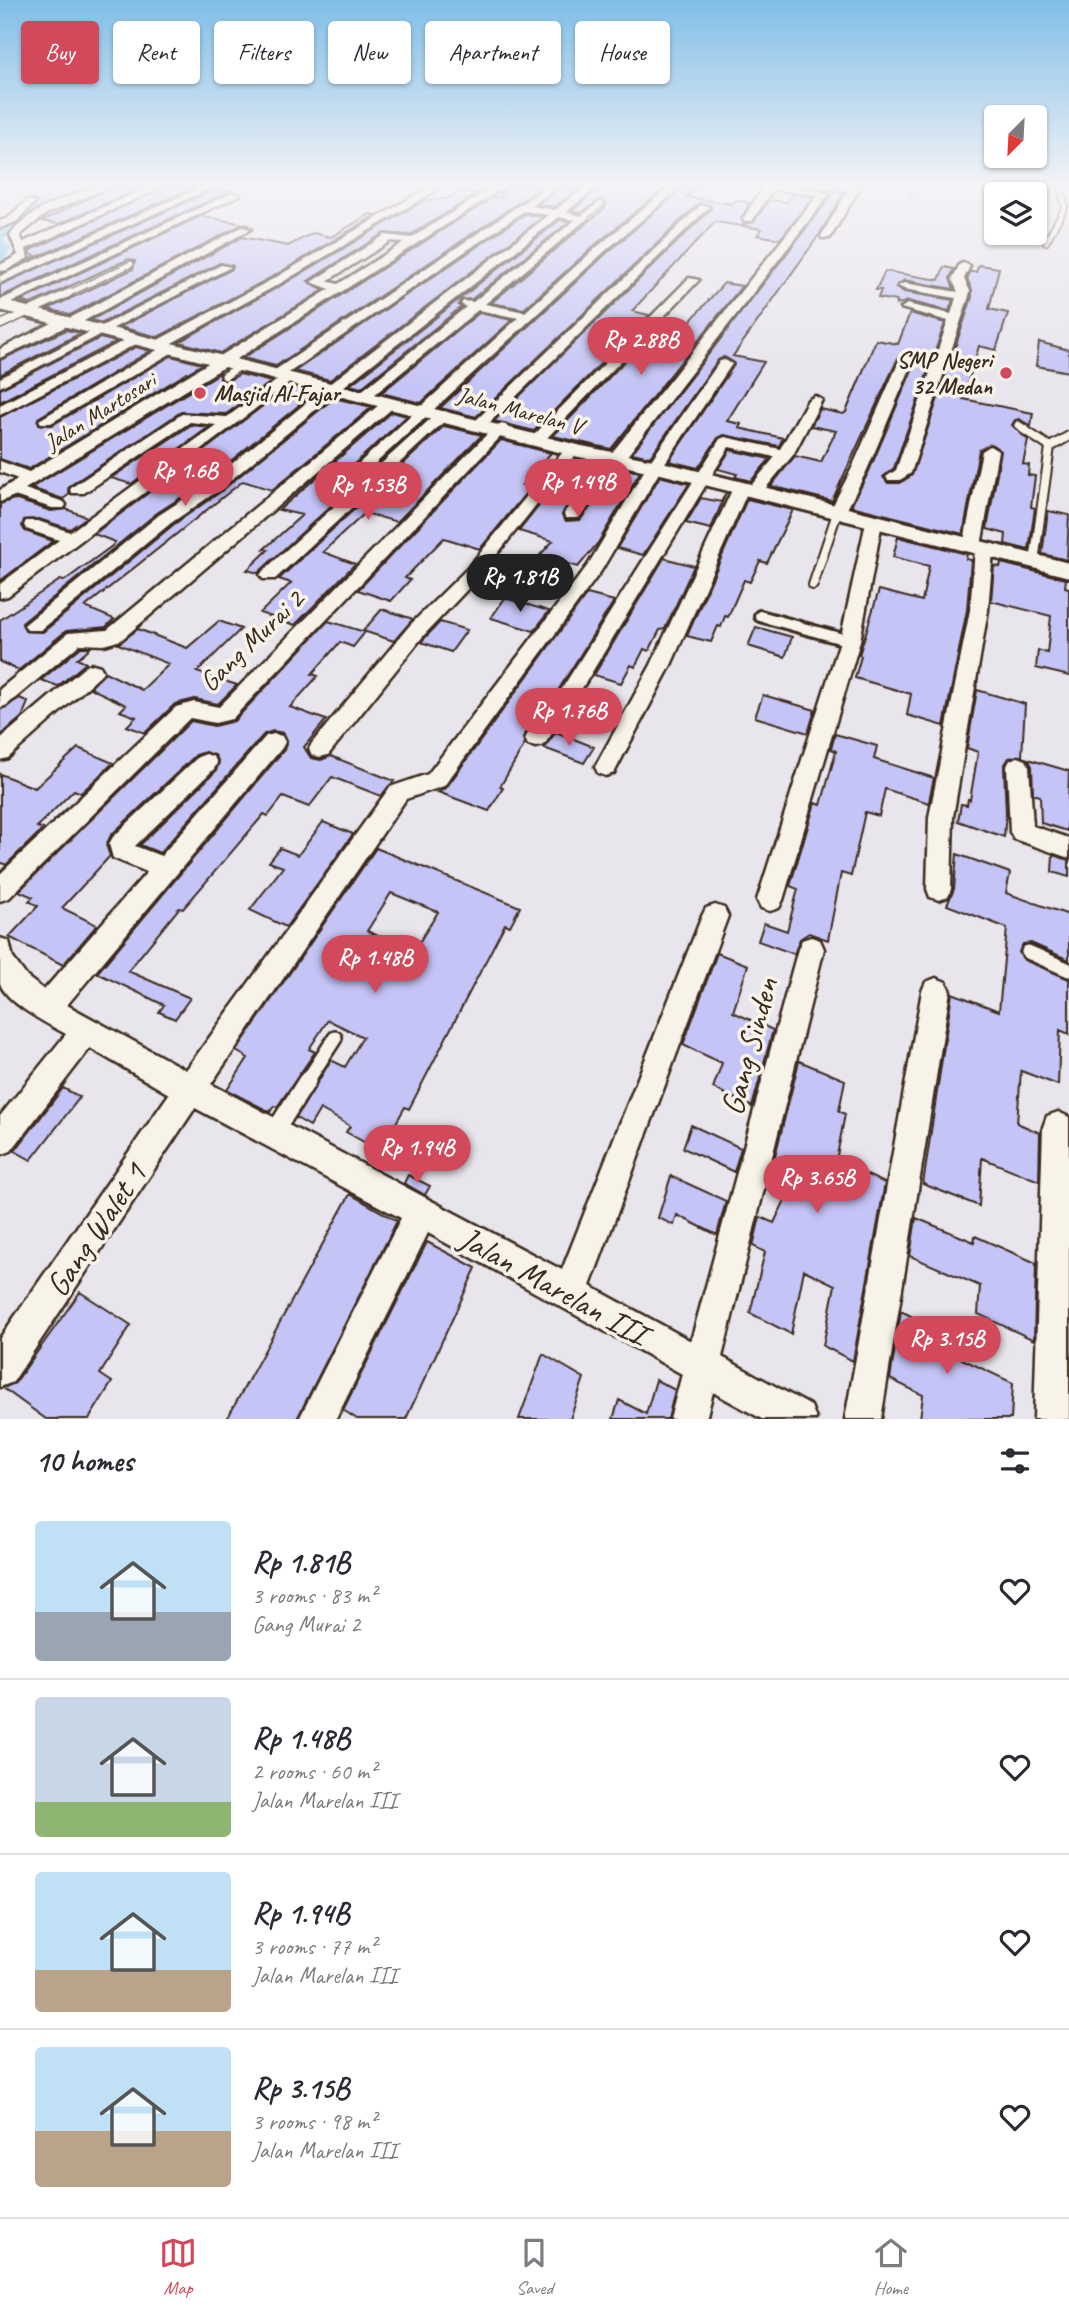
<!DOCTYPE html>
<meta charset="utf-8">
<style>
body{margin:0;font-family:Caveat,sans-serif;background:#f7f7f7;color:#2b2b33;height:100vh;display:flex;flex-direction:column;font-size:26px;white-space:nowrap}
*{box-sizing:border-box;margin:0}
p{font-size:23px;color:#7c7c81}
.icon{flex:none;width:38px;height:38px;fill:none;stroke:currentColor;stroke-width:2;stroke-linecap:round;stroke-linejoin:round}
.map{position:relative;height:1419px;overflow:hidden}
.side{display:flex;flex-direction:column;background:#fff;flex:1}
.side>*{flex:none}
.hud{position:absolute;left:21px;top:21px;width:700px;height:63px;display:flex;gap:14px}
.needle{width:46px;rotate:204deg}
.buttons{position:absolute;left:984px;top:105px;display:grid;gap:14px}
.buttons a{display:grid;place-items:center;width:63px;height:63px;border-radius:7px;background:#fff;box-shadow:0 2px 5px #0004;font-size:35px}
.price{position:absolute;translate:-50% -60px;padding:0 16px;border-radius:24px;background:#d1495b;color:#fff;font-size:23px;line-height:46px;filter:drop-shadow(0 2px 4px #0008)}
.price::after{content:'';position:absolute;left:50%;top:42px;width:21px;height:16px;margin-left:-10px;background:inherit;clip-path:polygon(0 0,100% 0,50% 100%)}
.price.current{background:#222;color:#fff}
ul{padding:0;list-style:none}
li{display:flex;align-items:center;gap:21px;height:175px;padding:0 35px}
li+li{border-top:2px solid #e1e1e2}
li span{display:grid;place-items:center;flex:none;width:196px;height:140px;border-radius:7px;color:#555}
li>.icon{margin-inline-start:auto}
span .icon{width:84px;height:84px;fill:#fffc;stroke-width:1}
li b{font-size:30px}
h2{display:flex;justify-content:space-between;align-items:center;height:84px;padding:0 35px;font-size:30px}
.tag{padding:0 24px;border-radius:7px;background:#fff;box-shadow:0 2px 5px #0004;font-size:24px;line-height:63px}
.tag.current{background:#d1495b;color:#fff}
.dock{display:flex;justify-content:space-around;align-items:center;height:98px;border-top:2px solid #e1e1e2;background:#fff;font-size:19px;color:#7c7c81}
.dock a{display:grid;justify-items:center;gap:4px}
.dock .current{color:#d1495b}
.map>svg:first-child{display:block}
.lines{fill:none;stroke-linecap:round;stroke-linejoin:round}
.canal{fill:#84cde5;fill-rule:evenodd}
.building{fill:#c5c4f6;stroke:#3b2a1e;stroke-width:2;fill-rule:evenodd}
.service-far5-casing{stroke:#3b2a1e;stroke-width:8}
.service-far4-casing{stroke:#3b2a1e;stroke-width:10}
.service-far3-casing{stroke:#3b2a1e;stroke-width:12}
.service-far2-casing{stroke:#3b2a1e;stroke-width:16}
.service-far1-casing{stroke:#3b2a1e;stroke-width:18}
.service-casing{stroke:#3b2a1e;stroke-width:22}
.minor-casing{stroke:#3b2a1e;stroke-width:5}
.tertiary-casing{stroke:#3b2a1e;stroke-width:6}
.service-far5{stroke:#f7f3e8;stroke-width:5}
.service-far4{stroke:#f7f3e8;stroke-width:7}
.service-far3{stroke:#f7f3e8;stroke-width:8}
.service-far2{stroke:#f7f3e8;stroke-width:10}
.service-far1{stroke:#f7f3e8;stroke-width:13}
.service{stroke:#f7f3e8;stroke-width:17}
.minor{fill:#f7f3e8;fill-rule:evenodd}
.tertiary{fill:#f7f3e8;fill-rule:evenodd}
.poi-dot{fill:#d1495b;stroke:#f7f3e8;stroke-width:2.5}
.labels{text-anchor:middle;stroke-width:7;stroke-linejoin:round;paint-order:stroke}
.far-poi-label{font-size:23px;font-weight:bold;fill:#3b2a1e;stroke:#f7f3e8;text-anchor:end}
.far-street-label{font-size:23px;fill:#3b2a1e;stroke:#f7f3e8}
.street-label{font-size:28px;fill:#3b2a1e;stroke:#f7f3e8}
.near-street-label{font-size:33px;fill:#3b2a1e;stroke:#f7f3e8}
</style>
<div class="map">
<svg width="1069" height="1419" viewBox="0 0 1069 1419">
<rect width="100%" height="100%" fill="#e8e5ec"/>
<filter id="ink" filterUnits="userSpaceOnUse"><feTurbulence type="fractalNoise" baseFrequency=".0143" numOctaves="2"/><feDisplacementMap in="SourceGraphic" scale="14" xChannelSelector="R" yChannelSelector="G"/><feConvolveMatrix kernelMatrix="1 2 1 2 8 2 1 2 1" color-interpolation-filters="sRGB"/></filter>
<g filter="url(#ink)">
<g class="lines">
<path class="canal" d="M54,186H65L3,240L11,248L4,261L0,262V233Z"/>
</g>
<path class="building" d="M113,186H146L59,224L42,221Z
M167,186H197L30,260L36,256L30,254L29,251Z
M508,186H543L276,366L243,358L494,197L501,198V192Z
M561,186H583L554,207L538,204Z
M601,186H667L595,245L524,309L491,303L605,208L606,203L601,199L581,213L572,211Z
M685,186H699L687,197L732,204L735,200L750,203L741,218L744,224L754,222L769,200L787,202L793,194L813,197L780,239L757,235L762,229L715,222L632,311L649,315L534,431L494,421L711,209V205L699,203L476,417L440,408L607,253Z
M216,189L230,191L0,297V285Z
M824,189L844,192L819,235L733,356L764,362L727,421L741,424L739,428L783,438L779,446L724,435L718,438L698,468L669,461L734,365L733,362L724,357L718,360L650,457L632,453L832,195V191Z
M459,191L477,194L410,235L384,233L308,281L324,290L220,353L179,342L282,285L425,200L447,199Z
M370,214L376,215L272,277L158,337L120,327L232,269L233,266L220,263L102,323L91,320L242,237L288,246L313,233L331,237Z
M525,214L543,217L330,380L295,371Z
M201,216L249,225H241L70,315L48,309L133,269L135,261L129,259L31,304L20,301Z
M560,220L569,222L472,299L461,300L458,305L461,307L361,388L350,385Z
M979,265L999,268L989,309L1008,313L996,350L979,346L963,399L1033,413L1031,426L1019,419L1015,420L1012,425L1028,440L1023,464L1029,465L1028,475L1035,476L1031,507L1035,508L1029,550L1005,544L1006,534L987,529L1001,451L991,444L979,450L963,534L851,506L869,471L917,358L909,351L899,356L832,501L771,486L795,456L821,462L836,431L811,426L820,409L843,414L846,412L876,340L898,344L910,313L945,323L894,468L883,477L888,483H900L912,475L972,297V290L967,279L970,272H976Z
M944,267L954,269L950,278L954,289L904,280L896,287L904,292L953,300L949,311L908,301L896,305L897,301L878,298L881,290H876L885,271L939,280Z
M724,283L742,286L611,449L553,436L662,322L685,327Z
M479,313L512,320L421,403L381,393Z
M66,330L81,333L0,375V360Z
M100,338L116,342L0,402V389Z
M1039,342L1069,350V372L1036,366Z
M136,347L150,351L38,418L39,424L52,425L171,356L202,364L29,469L0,459V417Z
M220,373V379L225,382L240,374L271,382L226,414L181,412L71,485L68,489L70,494L63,499L31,488Z
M289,386L314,393L205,482L157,513L22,623L25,631L43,632L173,525L220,492L334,398L372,407L272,490L243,481L85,607L114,619L106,627L66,631L19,670L0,662V620L60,580L64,581L112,546L115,542L94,534Z
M392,412L407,416L320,495L321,499L333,504L258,573L247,570L268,550L264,549L302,515L279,510Z
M191,425L209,427L131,484L111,478Z
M444,426L482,435L397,522L365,513L323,552L355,564L295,625L260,613L291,583L279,579Z
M501,440L551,453L522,485L531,487L480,549L444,538L405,578L410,580L391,601L358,590Z
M730,450L770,459L751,481L735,477L737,474L718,469Z
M621,468L640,472L598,543L578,567L540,555L553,541L519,531L550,492L561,495L571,481L575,482L579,477L588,479L562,515L566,521L580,520Z
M660,476L689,484L643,555L617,548Z
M726,493L711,529L686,523L701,498L721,502Z
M14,499L51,511L66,509L87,517L70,529L39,519L24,520L22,526L25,531L53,541L0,581V504Z
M747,499L793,510L767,563L760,561L750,582L744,580L728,617L725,616L721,627L718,626L711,642L687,636Z
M1048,511L1069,515L1067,560L1042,554Z
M898,537L967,554L966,559L971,560L967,610L944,726L907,715L911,694L855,678L861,656L859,655L879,590L922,601L929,566L893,557Z
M664,558L694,566L665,629L660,630L649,651L644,649L635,667L631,665L621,683L594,675Z
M1001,563L1066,579L1065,587L1069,588V676L1036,668L1038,650L1047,653L1051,616L991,601L994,566L1000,567Z
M587,594L614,601L559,689L526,732L523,738L525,744L500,787L503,788L489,811L438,792L446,788Z
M505,598L549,611L534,631L491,618Z
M382,609L413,619L394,641L363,631Z
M219,621L241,629L197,672L237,685L218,704L195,699L175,704L145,733L127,726L136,717L120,711L126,705L90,688L105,672L142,690L169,664L118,644L138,629L187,648Z
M328,621L365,632L353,647L340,642L312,674L318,676L290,707L326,720L304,747L311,758L321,760L331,756L394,781L381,796L332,777L309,807L283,797L268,816L264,814L183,909L179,908L128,971L190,998L175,1019L159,1012L164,1005L97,973L284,750L287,741L283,733L273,731L264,734L160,853L140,845L216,771L219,762L215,755L205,752L196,755L111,835L106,845L110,856L62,908L97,925L63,965L9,937L38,906L29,901L33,897L19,891L191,721L214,726L234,721Z
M440,622L467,630L451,652L421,642Z
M756,627L792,637L785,657L748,646Z
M81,647H91L77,659L86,663L58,686L41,680Z
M977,690L1025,704L1022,756L1009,758L1004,766L1006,813L1004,837L958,821L961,804L967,805L968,799L970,800L978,752L967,748Z
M763,695L815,710L808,733L755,717Z
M20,698L28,702L22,717L0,736V710Z
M556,732L594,747L584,763L544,748Z
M835,734L877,746L874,759L934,778L930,796L929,803L885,789L879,816L865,812L851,876L841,873L828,940L809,933L800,939L794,954L758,941L764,923L787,931L798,889L790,886L815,803L821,805L836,751L831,749Z
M78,748L113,763L81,793L74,790L37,827L43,829L6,865L0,862V774L35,788Z
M1028,759L1069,771L1067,831L1041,823L1040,796L1033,794L1032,766Z
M323,822L353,834L286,927L250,910L283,867L269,862L280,848L298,855Z
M376,848L520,907L510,926L505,924L409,1109L405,1107L380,1151L346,1132L350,1126L320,1109L310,1126L296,1118L331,1060L345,1067L363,1037L328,1020L309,1049L315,1052L277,1107L274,1106L270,1112L227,1090L248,1058L236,1051ZM391,893L438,912L413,952L367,931Z
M957,854L1010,873L1006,893L1069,915V960L1031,943L1023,944L1019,952L1024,960L1069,979V1034L1060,1030L1058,1085L1021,1071L1017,1123L1040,1133L1039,1181L982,1158L979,1206L923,1184L952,993L999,1011L1007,928L947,905L954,889Z
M1053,855L1069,860V877L1052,872Z
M717,953L748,965L733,1012L773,1030L752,1107L713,1088L722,1063L683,1045Z
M799,1061L845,1080L839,1111L845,1114L836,1161L885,1183L853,1361L823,1346L835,1285L804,1270L791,1334L750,1313L765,1252L753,1246L760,1217L774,1223L786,1198L767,1188Z
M63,1088L80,1097L31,1160L15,1151Z
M691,1125L741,1148L734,1172L683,1148Z
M408,1175L430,1186L425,1195L404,1183Z
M671,1176L726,1201L717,1235L677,1215L674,1225L658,1218Z
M350,1194L397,1221L297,1419H227Z
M916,1218L974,1242L975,1236L1036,1263L1034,1340L978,1314L980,1286L910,1256Z
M427,1242L476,1268L406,1419H357L343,1410Z
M80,1292L131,1325L100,1374L112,1382L89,1419H46L3,1388L15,1383Z
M901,1311L925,1323L924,1326L964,1345L962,1359L1013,1383L1011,1419H920L923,1395L890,1379Z
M543,1354L584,1378L570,1419H519Z
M656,1380L675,1390L668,1419H613L619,1400L646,1414Z"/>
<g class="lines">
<defs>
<path id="service-far5" d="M912,190L915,186
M583,218L601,204
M1046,242L1065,207L1061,186
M65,295L131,264"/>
<path id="service-far4" d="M0,325L69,293
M225,376L240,366
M1018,425L1026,430"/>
<path id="service-far3" d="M1023,429L1050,447L1034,562
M1050,447L1069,436
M813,585L837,513"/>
<path id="service-far2" d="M760,616L850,641"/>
<path id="service-far1" d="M1028,952L1069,970
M306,1083L335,1038"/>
<path id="service" d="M275,1131L307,1081"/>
<path id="minor" d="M98,186H111L46,214L20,235L23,242L152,186H165L26,249L28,258L7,270L0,271V265L18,255L10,235C31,207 66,198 98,186Z
M203,186H216L0,283V276Z
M431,186H443L281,283L170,344L176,348L175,351L51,423H41L39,420L159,349L154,348V342L273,279Z
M495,186H506L229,364L25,489L64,502L66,505L64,508H52L14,496L0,502V490L18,479L0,472V461L29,472L330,289L311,282L385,235L411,238ZM391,241L403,243L338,284L327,281Z
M548,186H559L531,206L555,210L587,186H598L566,212L588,218L485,304L525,312L597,247L671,186H682L605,251L336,500L330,502L322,497L518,318L478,310L369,399H359V393L466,307L461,304L463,301L473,302L575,220L559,217L338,391L219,490L171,523L41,630H27L24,625L159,515L207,484L328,385L549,215L524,211L287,374L296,378L8,596L0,598V584L59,540L26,529L24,525L26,521H38L70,532L216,425L190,422L84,493H72L70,490L72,487L182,414L227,417L280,378H272V372Z
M764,186H791L830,193L610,478L578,518H566L564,514L566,510L818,195L773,189L752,221H744L743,219Z
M851,186H861L830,238H822L821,236Z
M232,193L240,195L0,308V300Z
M27,200L35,202L16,222L0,228V221L8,218Z
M701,205L709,207L485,427H475L473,424L475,421Z
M242,227L251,229L73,327H65L0,358V349L60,319H68Z
M964,263L970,266L964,279L970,291L969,296L911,473L900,480H888L886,477L896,470L948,321L901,308L907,304L951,314L956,298L904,289L898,286L904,283L958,292L952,279L960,264Z
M221,265L231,267L0,387V378Z
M689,278L699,280L543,442H533L531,439L533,436Z
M133,336L139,340L138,343L0,415V405Z
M908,353L915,357L867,470L843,517H831L829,513L851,470L901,357Z
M725,360L732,364L663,466L601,571L444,786L406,799L211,1084L562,1270L702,916L706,908L715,905L724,908L728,916L590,1286L691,1341L798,949L802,940L811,937L820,940L824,949L722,1357L811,1406L816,1419H762L713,1392L706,1419H670L682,1374L428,1233L336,1419H299L401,1218L195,1108L13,1382L0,1387V1338L169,1094L90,1048L11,1151L0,1155V1116L66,1034C49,1025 5,1002 0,983C0,970 0,952 0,938L9,941L13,958L27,977L44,990L147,872L113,858L109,844L113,837L198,757L206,754L214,757L217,763L214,769L135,846L161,856L266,736L274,734L282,736L285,742L282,748L67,1005L186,1070L390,787L428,774L588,565L647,466L720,361Z
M815,396L822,400L793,455L760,495L754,497L747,493L671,665L614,773L606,776L598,773L595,767L651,665L732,490L740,485L748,489L775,457L729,447L575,700L544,745L536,747L528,745L525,739L528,733L561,690L720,439L725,437L780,449L808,400Z
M390,399L397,403L395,406L121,640L104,645L80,644L7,705L0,708V689L68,633L107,630L385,400Z
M443,411L448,412L450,415L448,418L275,579H263L260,575L263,571L438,412Z
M501,424L506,425L508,428L506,431L232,719L215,723L190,718L9,898L0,901V874L176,707L194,702L219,707L496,425Z
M572,445L580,450L577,453L479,577L424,635L328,755L320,757L312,755L309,749L312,743L410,625L467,569L567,447Z
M990,446L998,451L981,546H990L993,550L988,610L953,817L951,889L948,897L939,900L930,897L927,889L929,817L970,610L975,550H966L963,546L982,451Z
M874,517L882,522L860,641L783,900L779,908L770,911L761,908L757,900L840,641L866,522Z
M93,664L100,666L103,671L100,676L8,758L0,760V739L86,666Z
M1018,757L1026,760L1029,766L1033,826L1069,838V858L1014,839L1010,832L1007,766L1010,760Z
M936,978L946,982L950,991L881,1419H845L922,991L926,982Z
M1058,1112L1069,1117V1419H1034L1043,1127L1047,1116Z"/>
<path id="tertiary" d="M0,300L582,446L658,461L1069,563V577L657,473L574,456L0,310Z"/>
</defs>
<use href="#service-far5" class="service-far5-casing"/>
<use href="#service-far4" class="service-far4-casing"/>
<use href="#service-far3" class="service-far3-casing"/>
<use href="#service-far2" class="service-far2-casing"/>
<use href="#service-far1" class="service-far1-casing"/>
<use href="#service" class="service-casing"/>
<use href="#minor" class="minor-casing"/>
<use href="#tertiary" class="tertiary-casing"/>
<use href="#service-far5" class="service-far5"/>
<use href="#service-far4" class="service-far4"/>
<use href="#service-far3" class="service-far3"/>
<use href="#service-far2" class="service-far2"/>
<use href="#service-far1" class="service-far1"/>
<use href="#service" class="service"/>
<use href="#minor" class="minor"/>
<use href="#tertiary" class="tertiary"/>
</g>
</g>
<linearGradient id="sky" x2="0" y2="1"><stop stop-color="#80bee7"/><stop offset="0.48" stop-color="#f5f3f6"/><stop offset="1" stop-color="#f5f3f6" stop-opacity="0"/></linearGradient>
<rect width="1069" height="385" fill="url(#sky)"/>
<g class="poi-dot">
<circle cx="1006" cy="373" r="7"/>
<circle cx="200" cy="393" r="7"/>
</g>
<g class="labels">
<g class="far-poi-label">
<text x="992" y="368">SMP Negeri<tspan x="992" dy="26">32 Medan</tspan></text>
<text x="214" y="401" text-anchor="start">Masjid Al-Fajar</text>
</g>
<g class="far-street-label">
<text transform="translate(520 410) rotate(15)" y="8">Jalan Marelan V</text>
<text transform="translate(100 411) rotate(-32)" y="8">Jalan Martosari</text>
</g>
<g class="street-label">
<text transform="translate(251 640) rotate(-44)" y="10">Gang Murai 2</text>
</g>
<g class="near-street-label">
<text transform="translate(748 1046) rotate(-75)" y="12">Gang Sinden</text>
<text transform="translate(95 1229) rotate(-56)" y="12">Gang Walet 1</text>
<text transform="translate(554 1285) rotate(29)" y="12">Jalan Marelan III</text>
</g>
</g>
</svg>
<div class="buttons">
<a><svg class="needle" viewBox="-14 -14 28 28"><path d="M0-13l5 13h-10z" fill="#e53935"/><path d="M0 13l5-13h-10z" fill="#7c7c81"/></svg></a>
<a><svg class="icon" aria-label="layers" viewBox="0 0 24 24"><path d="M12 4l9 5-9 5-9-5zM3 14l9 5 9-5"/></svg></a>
</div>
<b class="price" style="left:641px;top:377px">Rp 2.88B</b>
<b class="price" style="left:185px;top:508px">Rp 1.6B</b>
<b class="price" style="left:578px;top:519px">Rp 1.49B</b>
<b class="price" style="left:368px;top:522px">Rp 1.53B</b>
<b class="price current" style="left:520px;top:614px">Rp 1.81B</b>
<b class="price" style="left:569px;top:748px">Rp 1.76B</b>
<b class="price" style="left:375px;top:995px">Rp 1.48B</b>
<b class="price" style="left:417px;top:1185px">Rp 1.94B</b>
<b class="price" style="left:817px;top:1215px">Rp 3.65B</b>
<b class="price" style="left:947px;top:1376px">Rp 3.15B</b>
<div class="hud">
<a class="tag current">Buy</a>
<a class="tag">Rent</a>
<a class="tag">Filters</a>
<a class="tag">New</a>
<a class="tag">Apartment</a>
<a class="tag">House</a>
</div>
</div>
<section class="side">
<h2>10 homes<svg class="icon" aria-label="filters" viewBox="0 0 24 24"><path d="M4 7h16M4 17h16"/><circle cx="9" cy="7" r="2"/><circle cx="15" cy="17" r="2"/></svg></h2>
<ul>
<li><span style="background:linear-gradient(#bfe0f5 65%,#9aa5b1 0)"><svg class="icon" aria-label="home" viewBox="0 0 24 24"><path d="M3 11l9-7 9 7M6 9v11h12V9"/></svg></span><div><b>Rp 1.81B</b><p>3 rooms · 83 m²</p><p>Gang Murai 2</p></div><svg class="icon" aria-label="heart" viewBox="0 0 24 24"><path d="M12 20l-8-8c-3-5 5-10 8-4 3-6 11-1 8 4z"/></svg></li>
<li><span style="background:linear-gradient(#c9d6e8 75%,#8fb573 0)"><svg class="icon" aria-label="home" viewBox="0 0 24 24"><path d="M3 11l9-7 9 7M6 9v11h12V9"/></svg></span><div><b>Rp 1.48B</b><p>2 rooms · 60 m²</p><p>Jalan Marelan III</p></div><svg class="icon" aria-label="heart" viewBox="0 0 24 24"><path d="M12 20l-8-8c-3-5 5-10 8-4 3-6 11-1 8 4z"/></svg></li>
<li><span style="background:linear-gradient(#bfe0f5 70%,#b9a48a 0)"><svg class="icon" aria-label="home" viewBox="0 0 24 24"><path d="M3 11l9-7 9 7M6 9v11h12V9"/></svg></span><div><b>Rp 1.94B</b><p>3 rooms · 77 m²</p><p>Jalan Marelan III</p></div><svg class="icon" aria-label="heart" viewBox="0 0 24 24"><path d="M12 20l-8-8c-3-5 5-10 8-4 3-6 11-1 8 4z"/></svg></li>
<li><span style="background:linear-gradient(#bfe0f5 60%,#b9a48a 0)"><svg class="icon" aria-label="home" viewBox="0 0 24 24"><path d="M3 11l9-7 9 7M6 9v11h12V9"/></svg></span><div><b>Rp 3.15B</b><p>3 rooms · 98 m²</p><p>Jalan Marelan III</p></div><svg class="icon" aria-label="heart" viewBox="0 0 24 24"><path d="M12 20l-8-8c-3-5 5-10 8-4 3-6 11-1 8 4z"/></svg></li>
</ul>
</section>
<nav class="dock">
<a class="current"><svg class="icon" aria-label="map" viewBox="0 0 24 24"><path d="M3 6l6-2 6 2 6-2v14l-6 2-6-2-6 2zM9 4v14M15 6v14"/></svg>Map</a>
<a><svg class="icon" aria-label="saved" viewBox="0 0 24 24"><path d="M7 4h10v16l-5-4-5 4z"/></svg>Saved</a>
<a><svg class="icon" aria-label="home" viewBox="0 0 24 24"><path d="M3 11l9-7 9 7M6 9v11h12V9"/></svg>Home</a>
</nav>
